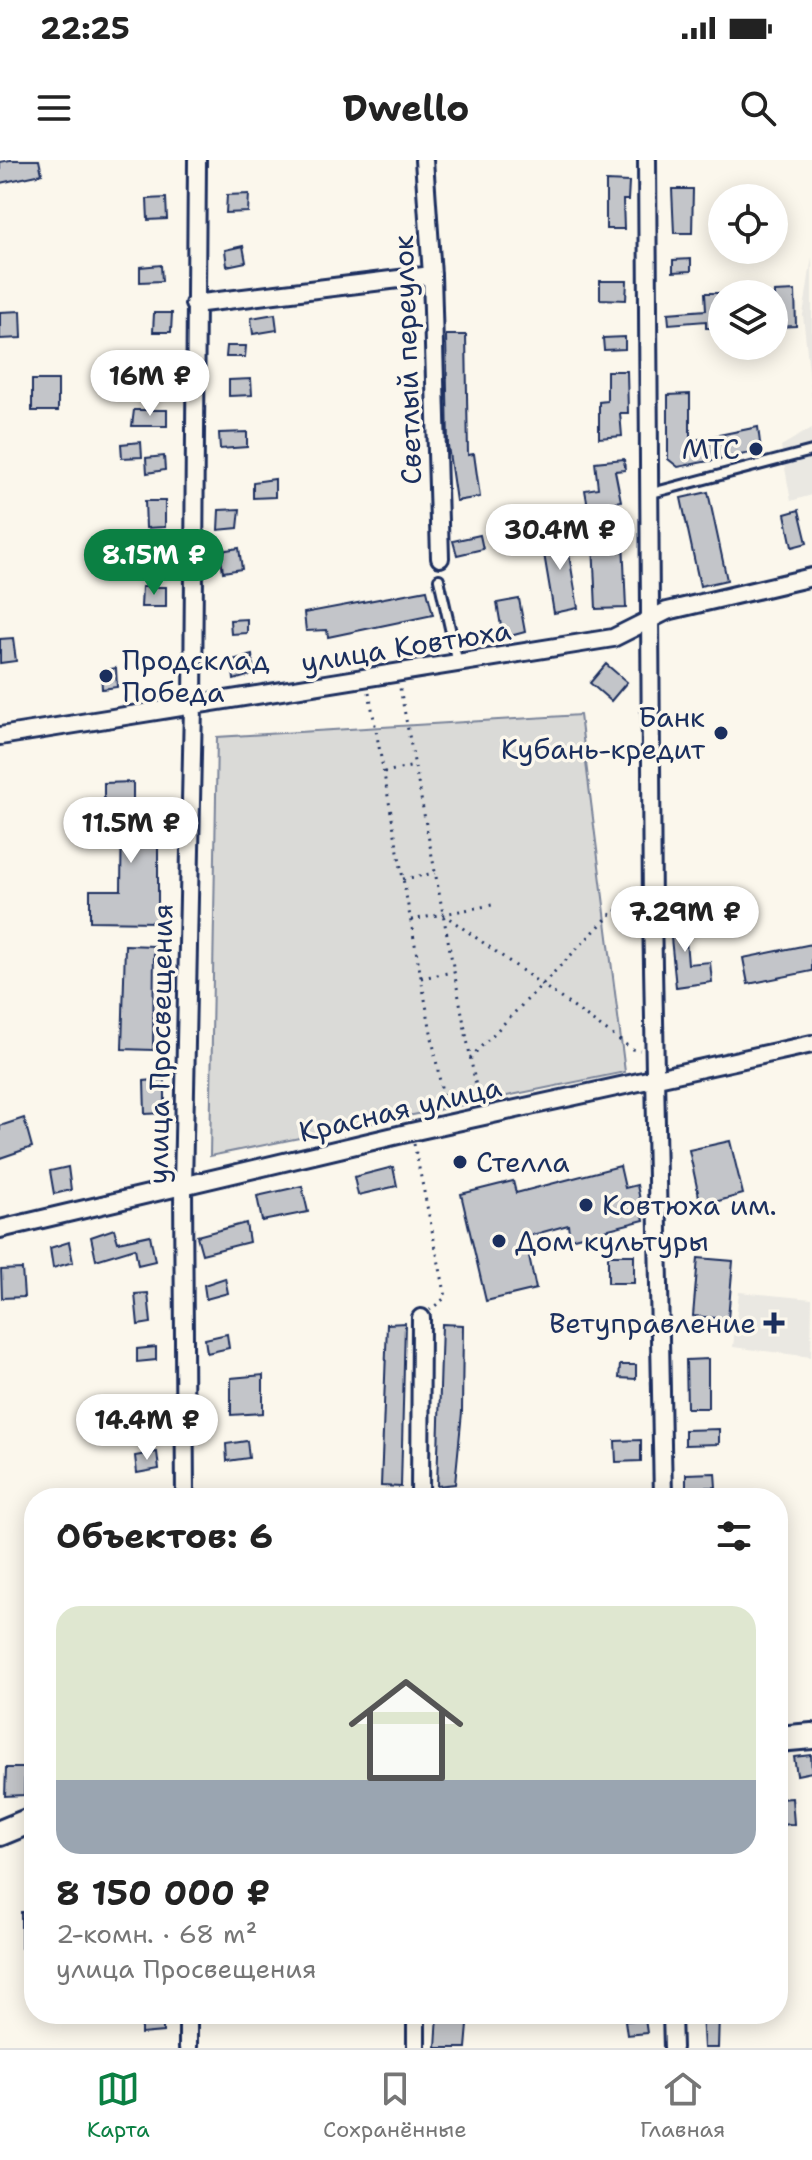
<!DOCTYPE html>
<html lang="ru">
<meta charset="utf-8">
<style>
body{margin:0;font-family:"Shantell Sans",sans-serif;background:#f6f6f6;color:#222;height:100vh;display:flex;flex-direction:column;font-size:30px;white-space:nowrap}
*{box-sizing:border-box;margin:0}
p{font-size:26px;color:#767676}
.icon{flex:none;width:44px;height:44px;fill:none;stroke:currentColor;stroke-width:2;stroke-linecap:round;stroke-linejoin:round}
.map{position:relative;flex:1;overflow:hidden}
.panel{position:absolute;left:24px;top:1328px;width:764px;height:536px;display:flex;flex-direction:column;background:#fff;border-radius:32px;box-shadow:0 4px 20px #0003}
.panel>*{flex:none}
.fabs{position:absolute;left:708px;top:24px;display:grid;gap:16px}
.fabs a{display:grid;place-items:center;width:80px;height:80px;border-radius:50%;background:#fff;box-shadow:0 4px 20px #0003;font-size:40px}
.price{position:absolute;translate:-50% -68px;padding:0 18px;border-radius:28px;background:#fff;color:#222;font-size:26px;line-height:52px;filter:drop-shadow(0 2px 4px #0008)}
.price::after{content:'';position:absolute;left:50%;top:48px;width:24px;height:18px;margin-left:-12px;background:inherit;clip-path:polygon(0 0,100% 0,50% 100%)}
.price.on{background:#0b8043;color:#fff}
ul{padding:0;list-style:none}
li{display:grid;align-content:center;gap:16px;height:424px;padding:0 32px}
li span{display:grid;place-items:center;height:248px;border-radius:24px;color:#555}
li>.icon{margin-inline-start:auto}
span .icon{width:144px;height:144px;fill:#fffc;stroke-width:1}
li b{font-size:34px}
h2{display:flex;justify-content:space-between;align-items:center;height:96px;padding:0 32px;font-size:34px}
.status{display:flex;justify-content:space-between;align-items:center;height:56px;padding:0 40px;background:#fff;direction:ltr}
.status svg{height:22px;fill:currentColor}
header{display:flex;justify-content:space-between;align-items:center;height:104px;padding:0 32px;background:#fff;font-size:36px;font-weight:700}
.dock{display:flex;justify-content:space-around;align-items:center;height:112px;border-top:2px solid #e0e0e0;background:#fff;font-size:22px;color:#767676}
.dock a{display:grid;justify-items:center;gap:4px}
.dock .on{color:#0b8043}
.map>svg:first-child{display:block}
.built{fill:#eae8e2}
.green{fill:#dadad7;stroke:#7a849a;stroke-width:2}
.building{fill:#c3c5c9;stroke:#1b2f5e;stroke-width:2}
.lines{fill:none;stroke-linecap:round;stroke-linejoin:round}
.lane-casing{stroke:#1b2f5e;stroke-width:14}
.street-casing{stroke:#1b2f5e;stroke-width:22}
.secondary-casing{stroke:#1b2f5e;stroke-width:30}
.path{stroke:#1b2f5e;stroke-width:3;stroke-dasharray:2 6;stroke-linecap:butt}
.lane{stroke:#fbf7ec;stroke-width:8}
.street{stroke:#fbf7ec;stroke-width:16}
.secondary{stroke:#fbf7ec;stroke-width:24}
.poi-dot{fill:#1b2f5e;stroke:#fbf7ec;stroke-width:3}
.labels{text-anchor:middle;stroke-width:7;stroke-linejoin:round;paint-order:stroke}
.street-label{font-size:28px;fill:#1b2f5e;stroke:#fbf7ec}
.poi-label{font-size:28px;fill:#1b2f5e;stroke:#fbf7ec;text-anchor:start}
</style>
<div class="status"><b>22:25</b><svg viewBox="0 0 49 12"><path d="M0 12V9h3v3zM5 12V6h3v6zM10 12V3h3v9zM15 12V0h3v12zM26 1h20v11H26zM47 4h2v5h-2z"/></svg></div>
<header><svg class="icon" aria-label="menu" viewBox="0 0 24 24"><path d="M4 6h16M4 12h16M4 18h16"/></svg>Dwello<svg class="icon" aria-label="search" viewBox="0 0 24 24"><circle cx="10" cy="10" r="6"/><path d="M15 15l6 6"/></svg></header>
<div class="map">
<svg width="812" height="1888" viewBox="0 0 812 1888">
<rect width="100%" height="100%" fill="#fbf7ec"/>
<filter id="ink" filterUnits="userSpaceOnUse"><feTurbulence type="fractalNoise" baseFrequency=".0125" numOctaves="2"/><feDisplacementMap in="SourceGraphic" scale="16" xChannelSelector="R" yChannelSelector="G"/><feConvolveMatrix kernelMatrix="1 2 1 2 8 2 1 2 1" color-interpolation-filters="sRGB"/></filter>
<g filter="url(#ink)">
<path class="built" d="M812,97V239L803,155Z
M812,268V335L791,341L781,286Z
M739,1132L812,1139L811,1197L733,1187Z"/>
<path class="green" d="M580,555L625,912L210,996L217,577Z"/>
<path class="building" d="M10,0H39L42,14L0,23V2Z
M606,21L629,22L628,40H623L624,69H606Z
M672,29H693L692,73H674Z
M249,34L248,52L226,53L227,35Z
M166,38L167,59L148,60L147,39Z
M243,86L246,102L227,106L225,90Z
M691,99V111L673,112V100Z
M161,105L162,121L140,122V107Z
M600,121H627L626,140L600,139Z
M795,131L796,166L774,167V132Z
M705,133H722V168H706V161L669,164L668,153L706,150Z
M21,151L22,178L0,179V152Z
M154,153H172L171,172H153Z
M275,154L277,170L253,174L251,158Z
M446,175H466L468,295L474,294L480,337L456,341L448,286Z
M625,177V189L604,190L603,178Z
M227,186H246L245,197H226Z
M607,211H627L628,253H620L622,276L599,278V242L607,241Z
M251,219L252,235L229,236V220Z
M32,220H58V251H32Z
M690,234V281L758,267L761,291L678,307L668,299V235Z
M134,250H167V266H132Z
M247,272V287L220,289L219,273Z
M141,282L142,297L122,298L121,284Z
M164,296L165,310L147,313L146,298Z
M624,299L625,310L615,311L621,341L588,347L585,330L598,328L595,302Z
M275,319V337L253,338V322Z
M708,332L727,420L700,426L681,338Z
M145,341H165V367L146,368Z
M240,349L238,368L218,370L219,350Z
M799,350L807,383L792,387L785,354Z
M565,371L578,448L554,453L541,376Z
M480,375L483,389L457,395L453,381Z
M623,380L626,448L596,449L593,382Z
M239,388L242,409L223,412L220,391Z
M164,390L165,406L144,409L143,393Z
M142,427H166V447H141Z
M427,430L433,455L328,477L327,470L306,471L304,453Z
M519,439L525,472L503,478L497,443Z
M247,459V473L231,474L230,460Z
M13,478L16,501L0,503V479Z
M252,495L254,514L234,520L232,500Z
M606,504L627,522L611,541L590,523Z
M116,508L117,527L102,529L101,511Z
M133,622V657H158V762L90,761V730H121L122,649H104V623Z
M683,746L688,804L710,802L712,822L676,827L668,748Z
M812,784V811L748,824L743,798Z
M125,785L154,786L153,890L122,889Z
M165,919V953L145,954L144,921Z
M24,958L32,987L0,998V966Z
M730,981L743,1034L701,1046L689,990Z
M620,1006L625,1028L637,1025L644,1060L570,1079L568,1065L525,1077L536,1129L486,1141L461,1034L513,1021L516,1033Z
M68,1007L71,1030L54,1034L50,1011Z
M393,1007L397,1026L358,1035L354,1017Z
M302,1026L308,1052L262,1061L257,1036Z
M246,1063L249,1082L202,1094L197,1076Z
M114,1069L118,1082L150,1075L155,1101L138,1105L135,1088L96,1100L91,1077Z
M69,1082L73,1102L53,1108L50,1088Z
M608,1095H634V1123H608Z
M698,1098L733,1101L728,1159L693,1156Z
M22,1109L24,1137L2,1138L1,1110Z
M225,1118L228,1133L206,1139L204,1125Z
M148,1133L151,1163L138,1165L135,1134Z
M405,1163L401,1327L381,1326L387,1164Z
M442,1164L463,1165L462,1252L455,1324L437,1326Z
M227,1174L229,1188L207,1193L205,1179Z
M156,1187V1200L137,1202V1189Z
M708,1199V1248H687L686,1200Z
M620,1205H636V1219L619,1218Z
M263,1215V1253L231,1255V1218Z
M157,1238L156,1252H135V1239Z
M719,1269V1284L685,1285V1270Z
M641,1280V1301L616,1302L615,1281Z
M247,1281L249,1298L227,1301L226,1284Z
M157,1292L159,1309L137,1313L135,1296Z
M715,1313L716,1327L686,1328V1314Z
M811,1595L812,1612L797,1615L794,1597Z
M6,1608H25L24,1635L5,1636Z
M792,1638L794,1664L778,1665V1639Z
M21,1752H34V1787L21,1788Z
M438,1854H469L466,1888H436Z
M702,1854H719L718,1888H704Z
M645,1859L647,1873L627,1875L625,1861Z
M163,1860V1872L141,1874V1862Z"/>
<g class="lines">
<defs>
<path id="lane" d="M648,334L812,291
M439,419L458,504"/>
<path id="street" d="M424,0L432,115L440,398
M647,0L652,753L663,1338
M194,144L432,115
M0,576L613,478L667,451L812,417
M0,1069L411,972L812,884
M185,1338L183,1026L193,546L197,0
M420,1338L421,1158
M188,1854V1888
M416,1854V1888
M672,1854L673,1888"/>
<path id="secondary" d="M778,1579L812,1576
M0,1673L34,1659"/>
</defs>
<use href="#lane" class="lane-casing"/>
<use href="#street" class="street-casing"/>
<use href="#secondary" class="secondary-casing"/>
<path class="path" d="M369,532L443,938L477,932L400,528
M384,612L415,606
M403,719L435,713
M443,754L632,889L640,890
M411,760L492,745
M421,818L453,812
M470,898L615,750L636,752
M414,984L446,1137L430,1150"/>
<use href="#lane" class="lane"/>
<use href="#street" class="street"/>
<use href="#secondary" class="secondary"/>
</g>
</g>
<g class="poi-dot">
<circle cx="756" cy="289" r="8"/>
<circle cx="106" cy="516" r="8"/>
<circle cx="721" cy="573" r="8"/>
<circle cx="460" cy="1002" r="8"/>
<circle cx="586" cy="1045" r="8"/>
<circle cx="499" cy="1081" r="8"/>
<path d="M770 1151h8v8h8v8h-8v8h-8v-8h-8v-8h8z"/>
</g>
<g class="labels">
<g class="street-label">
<text transform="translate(407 200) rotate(-92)" y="10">Светлый переулок</text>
<text transform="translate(406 486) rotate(-9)" y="10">улица Ковтюха</text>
<text transform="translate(160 884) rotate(-89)" y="10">улица Просвещения</text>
<text transform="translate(400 949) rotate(-13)" y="10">Красная улица</text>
</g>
<g class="poi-label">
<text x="740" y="299" text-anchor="end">МТС</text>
<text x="122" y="510">Продсклад<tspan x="122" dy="32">Победа</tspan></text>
<text x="705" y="567" text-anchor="end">Банк<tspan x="705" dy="32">Кубань-кредит</tspan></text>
<text x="476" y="1012">Стелла</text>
<text x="602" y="1055">Ковтюха им.</text>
<text x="515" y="1091">Дом культуры</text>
<text x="756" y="1173" text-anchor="end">Ветуправление</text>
</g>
</g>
</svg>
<div class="fabs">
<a><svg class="icon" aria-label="locate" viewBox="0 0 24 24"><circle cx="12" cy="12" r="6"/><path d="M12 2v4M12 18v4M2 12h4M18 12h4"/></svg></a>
<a><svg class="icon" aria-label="layers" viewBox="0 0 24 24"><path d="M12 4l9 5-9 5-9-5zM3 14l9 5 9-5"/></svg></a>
</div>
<b class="price" style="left:150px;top:258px">16M ₽</b>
<b class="price" style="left:560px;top:412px">30.4M ₽</b>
<b class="price on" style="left:154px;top:437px">8.15M ₽</b>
<b class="price" style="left:131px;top:705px">11.5M ₽</b>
<b class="price" style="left:685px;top:794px">7.29M ₽</b>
<b class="price" style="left:147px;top:1302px">14.4M ₽</b>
<section class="panel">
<h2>Объектов: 6<svg class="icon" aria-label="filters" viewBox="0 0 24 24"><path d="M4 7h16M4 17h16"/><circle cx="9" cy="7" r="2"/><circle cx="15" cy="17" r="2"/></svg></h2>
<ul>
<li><span style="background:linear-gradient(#dfe7d0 70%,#9aa5b1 0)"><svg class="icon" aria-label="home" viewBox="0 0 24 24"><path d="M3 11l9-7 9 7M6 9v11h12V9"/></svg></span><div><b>8 150 000 ₽</b><p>2-комн. · 68 m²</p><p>улица Просвещения</p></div></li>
</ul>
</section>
</div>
<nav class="dock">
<a class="on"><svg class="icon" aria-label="map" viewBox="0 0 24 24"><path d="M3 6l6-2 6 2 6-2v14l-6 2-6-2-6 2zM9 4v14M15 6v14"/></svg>Карта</a>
<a><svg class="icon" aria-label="saved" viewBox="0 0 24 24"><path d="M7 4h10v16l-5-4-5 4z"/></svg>Сохранённые</a>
<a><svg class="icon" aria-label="home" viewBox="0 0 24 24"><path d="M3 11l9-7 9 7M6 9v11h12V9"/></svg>Главная</a>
</nav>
